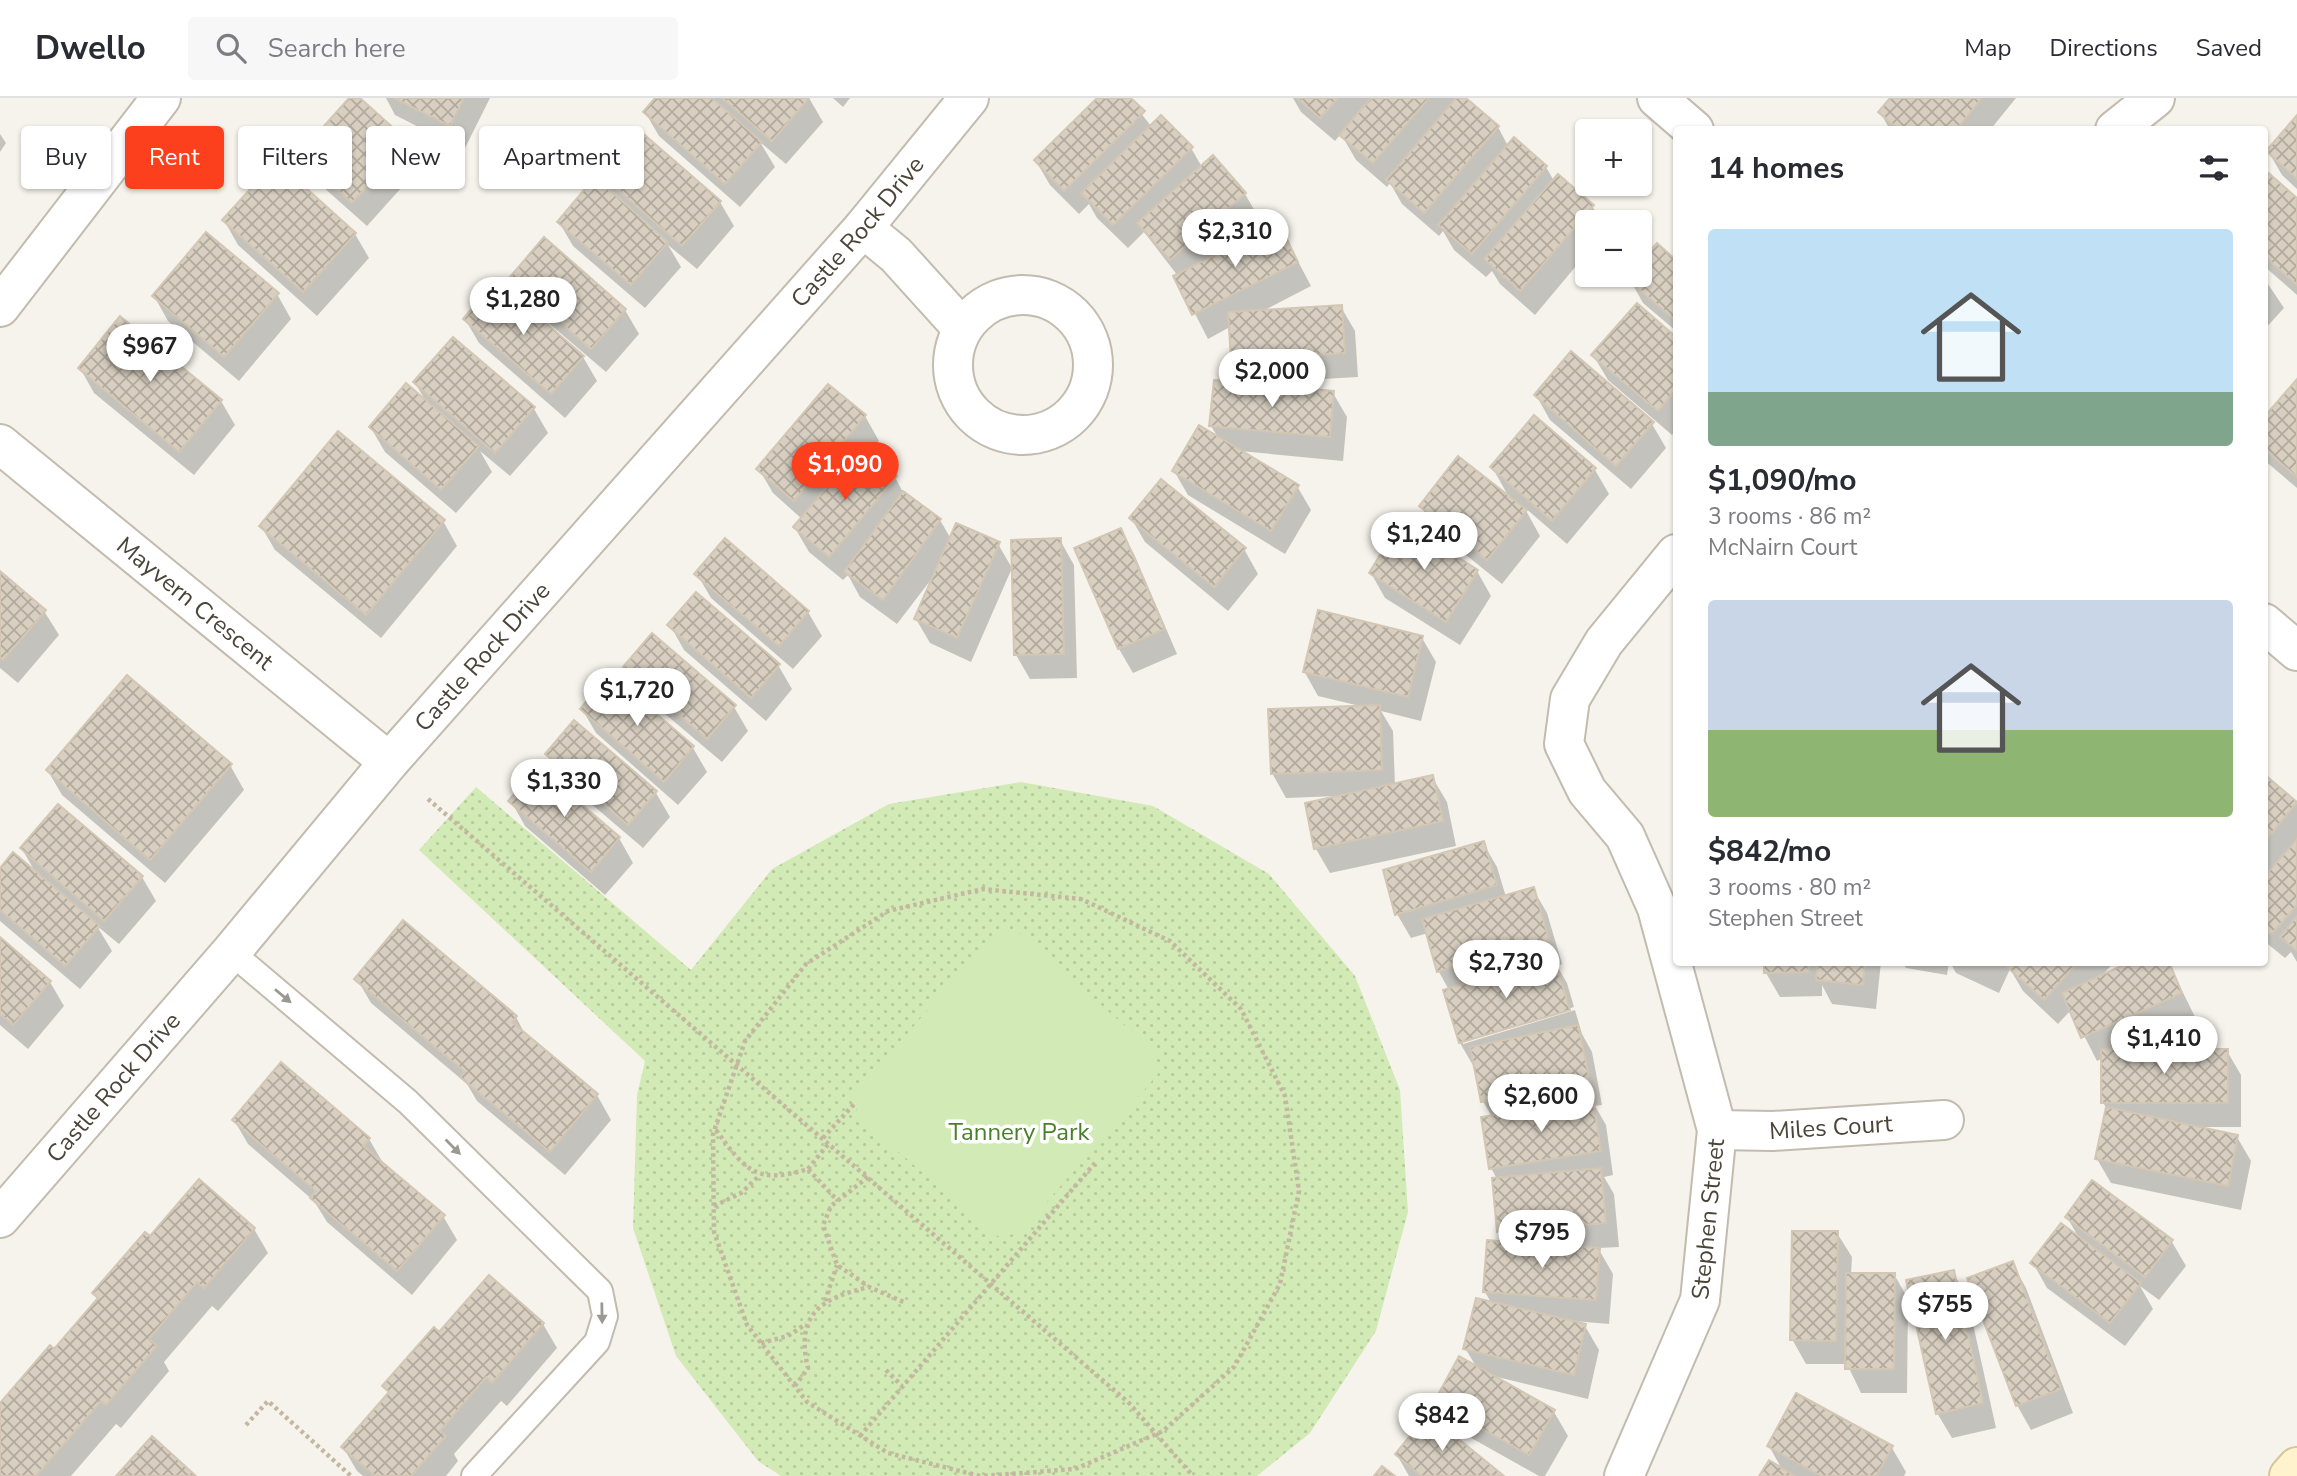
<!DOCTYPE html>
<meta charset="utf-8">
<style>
body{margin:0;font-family:"Nunito Sans",sans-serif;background:#f7f7f7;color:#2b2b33;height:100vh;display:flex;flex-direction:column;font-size:26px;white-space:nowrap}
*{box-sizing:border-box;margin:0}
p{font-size:23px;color:#7c7c81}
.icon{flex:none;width:38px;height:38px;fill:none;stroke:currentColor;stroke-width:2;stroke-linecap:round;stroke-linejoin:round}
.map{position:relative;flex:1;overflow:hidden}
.details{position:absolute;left:1673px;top:28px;width:595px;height:840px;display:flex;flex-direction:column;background:#fff;border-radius:7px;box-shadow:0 2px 5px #0004}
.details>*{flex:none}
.banner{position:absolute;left:21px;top:28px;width:665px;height:63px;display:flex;gap:14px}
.controls{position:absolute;left:1575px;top:21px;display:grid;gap:14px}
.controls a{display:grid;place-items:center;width:77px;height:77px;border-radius:7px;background:#fff;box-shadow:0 2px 5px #0004;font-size:35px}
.price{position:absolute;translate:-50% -60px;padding:0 16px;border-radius:24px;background:#fff;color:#222;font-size:23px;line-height:46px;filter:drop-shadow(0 2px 4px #0008)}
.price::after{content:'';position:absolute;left:50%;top:42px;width:21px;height:16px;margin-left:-10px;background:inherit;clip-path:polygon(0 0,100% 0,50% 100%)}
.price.current{background:#fc3f1d;color:#fff}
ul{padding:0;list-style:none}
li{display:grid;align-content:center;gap:14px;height:371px;padding:0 35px}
li span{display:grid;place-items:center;height:217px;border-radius:7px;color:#555}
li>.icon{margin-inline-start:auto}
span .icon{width:126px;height:126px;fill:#fffc;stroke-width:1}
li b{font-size:30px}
h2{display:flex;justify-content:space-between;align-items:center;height:84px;padding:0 35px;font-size:30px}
.tag{padding:0 24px;border-radius:7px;background:#fff;box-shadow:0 2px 5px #0004;font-size:24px;line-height:63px}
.tag.current{background:#fc3f1d;color:#fff}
header{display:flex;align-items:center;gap:42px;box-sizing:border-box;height:98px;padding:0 35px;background:#fff;border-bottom:2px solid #e1e1e2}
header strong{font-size:33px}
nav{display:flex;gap:38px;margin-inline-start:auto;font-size:24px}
.search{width:490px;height:63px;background:#f7f7f7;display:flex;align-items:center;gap:18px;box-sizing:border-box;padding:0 24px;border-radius:7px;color:#7c7c81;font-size:26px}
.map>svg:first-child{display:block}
.park{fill:url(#park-dots)}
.pitch{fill:#d2eab5}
.shadow{fill:#0003}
.building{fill:url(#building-cross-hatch);stroke:#d3c7b4;stroke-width:2}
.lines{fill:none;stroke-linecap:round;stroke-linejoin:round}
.service-casing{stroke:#c2bbae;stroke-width:28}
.minor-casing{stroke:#c2bbae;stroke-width:42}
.tertiary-casing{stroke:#c2bbae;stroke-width:42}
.secondary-casing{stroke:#d6c79b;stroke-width:42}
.path{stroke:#c4b79f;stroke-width:4.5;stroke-dasharray:3.5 3.5;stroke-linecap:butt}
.service{stroke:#fff;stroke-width:24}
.minor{stroke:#fff;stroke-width:38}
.tertiary{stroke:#fff;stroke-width:38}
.secondary{stroke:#fff3cd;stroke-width:38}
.oneway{fill:#9c9892}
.labels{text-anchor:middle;stroke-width:7;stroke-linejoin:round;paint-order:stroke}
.street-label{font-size:24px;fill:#4b4439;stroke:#fff}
.park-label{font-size:24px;fill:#4a7f2a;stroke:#fff}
</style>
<header>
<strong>Dwello</strong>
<div class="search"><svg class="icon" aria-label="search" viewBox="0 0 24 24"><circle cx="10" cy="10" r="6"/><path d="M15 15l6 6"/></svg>Search here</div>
<nav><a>Map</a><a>Directions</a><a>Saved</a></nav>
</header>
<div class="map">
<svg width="2297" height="1378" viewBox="0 0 2297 1378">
<defs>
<pattern id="park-dots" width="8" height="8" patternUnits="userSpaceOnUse" patternTransform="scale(1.75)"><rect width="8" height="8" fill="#d2eab5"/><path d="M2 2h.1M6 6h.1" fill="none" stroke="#b6ca9c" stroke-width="1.8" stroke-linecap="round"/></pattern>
<pattern id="building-cross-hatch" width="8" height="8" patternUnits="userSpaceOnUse" patternTransform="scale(1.75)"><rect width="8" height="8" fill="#d8cfc1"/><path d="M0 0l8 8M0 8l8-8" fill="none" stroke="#b1aa9e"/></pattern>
</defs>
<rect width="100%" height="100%" fill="#f6f3ec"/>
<path class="park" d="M1021,684L1153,708L1269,776L1355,878L1400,992L1408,1114L1376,1233L1310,1335L1257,1378H781L758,1363L676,1258L633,1130L637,997L645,963L419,752L476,689L691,872L772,771L889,706Z"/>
<path class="pitch" d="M1015,832L1155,954L1158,976L1019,1136L996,1138L857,1018L855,996L994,835Z"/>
<path class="shadow" d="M352,0H358L406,44L420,69L367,128L314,81L300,57Z
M386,0H490L464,52L395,17Z
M658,0H809L823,24L786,66L760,44L775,69L740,109L659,38L645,14Z
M833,0H850L843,9Z
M1100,0H1129L1151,28L1191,50L1202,69L1245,96L1259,120L1217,157L1292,152L1311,188L1261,214L1341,209L1355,233L1358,279L1252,285L1333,295L1347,319L1343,363L1240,353L1297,388L1311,412L1285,456L1188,397L1174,373L1219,341L1211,328L1247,287L1232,261L1230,229L1208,241L1176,179L1178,178L1144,134L1128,150L1097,120L1089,106L1079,116L1050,87L1036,63Z
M1293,0H1455L1456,3L1464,0L1498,29L1508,48L1546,69L1554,83L1592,108L1602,124H1587V155L1535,217L1500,186L1492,173L1486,179L1454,152L1443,133L1439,138L1402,106L1390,85L1387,89L1356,62L1341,36L1335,43L1301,14Z
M1892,0H2016L1990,32H1890L1880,14Z
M2297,20V91L2282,77L2268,53Z
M0,36L6,45L0,54Z
M2264,73L2297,102V197L2264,168Z
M602,77L720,104L734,128L697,171L668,147L681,169L645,210L573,148L559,124L614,98Z
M224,122L355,136L369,160L317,218L238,147Z
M1657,147L1676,164V233L1643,205L1629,180L1632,177H1640V167Z
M511,180L625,212L639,236L606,274L525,205Z
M2264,180L2284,210L2264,232Z
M277,196L291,221L239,283L168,223L154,198Z
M1637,207L1676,241V332L1672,337L1608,282L1593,257Z
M465,221L583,259L597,283L565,320L479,245Z
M80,270L221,303L235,327L194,377L94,295Z
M2297,283V390L2264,362V322Z
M415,285L534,311L548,335L510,378L480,353L492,374L456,415L385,354L371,330L427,305Z
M829,288L865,318L879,343L868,356L895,379L905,398L940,422L951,441L998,446L1012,470L971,564L930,545L916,521L936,475L897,526L860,499L848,477L843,482L809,454L795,430L802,421L773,395L759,371Z
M1536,297L1652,326L1666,350L1631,391L1550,322Z
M1535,320L1595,372L1609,396L1567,446L1524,409L1540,438L1502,486L1435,432L1421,408L1510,401L1492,369Z
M1131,420L1244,451L1258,476L1228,513L1145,444Z
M443,423L457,448L381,540L275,452L261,428Z
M1120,432L1134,456L1177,556L1133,575L1119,551L1076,451Z
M1060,442L1074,467L1077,580L1030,581L1016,557Z
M1477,473L1491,498L1460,547L1385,500L1371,475Z
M0,475L44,513L59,537L18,585L0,570Z
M697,476L808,514L822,538L793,571L711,500Z
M670,527L778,567L792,591L766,623L684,552Z
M1422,540L1436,564L1421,623L1381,613L1393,633L1395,688L1432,679L1447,704L1456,748L1330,775L1316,751L1307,706L1337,698L1286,700L1272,675L1360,608L1318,598L1304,573Z
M625,569L734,609L748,633L722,664L639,594Z
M610,579L693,650L707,674L678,707L596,635L582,611Z
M547,656L656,695L670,719L643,750L561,680Z
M230,667L244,692L165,785L62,697L48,673Z
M538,671L619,740L633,765L605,797L525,728L511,703Z
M2264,678L2297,706V864L2291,854L2285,860L2264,843Z
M1483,745L1497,769L1506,799L1533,791L1547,815L1562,866L1557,868L1567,885L1574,909L1463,942V946L1575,912L1582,936L1592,954L1602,1007L1595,1008L1606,1027L1613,1077L1604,1079L1614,1096L1619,1149L1598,1150L1613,1176L1609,1226L1574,1223L1585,1228L1599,1252L1588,1301L1493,1278L1554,1314L1568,1338L1545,1378H1539L1450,1328L1436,1304L1477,1270L1465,1250L1492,1206L1485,1194L1505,1145L1498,1134L1497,1081L1491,1070L1492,1019L1483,1003L1474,969L1460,945L1445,893L1449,892L1439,874L1428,835L1411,840L1397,816Z
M22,751L142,779L156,803L119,846L97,828L112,853L80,891L0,823V772L37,777Z
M0,841L50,884L64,908L28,951L0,927Z
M1766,864H1881L1876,911L1832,906L1822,887V898L1780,899L1766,875Z
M1903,864H1949L1947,877L1906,870Z
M1950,864H2114L2100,880L2168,864L2195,919L2119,953H2227L2241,977V1029H2197L2237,1039L2251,1063L2241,1112L2111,1085L2097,1061L2107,1012L2103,1004V960L2097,963L2071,912L2058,926L2023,893L2010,871L1999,895L1956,875Z
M357,881L516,919L526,938L597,997L611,1022L565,1077L477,1003L467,986L371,905Z
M234,1022L369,1041L383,1065L443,1118L457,1142L412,1197L327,1124L314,1103L248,1046Z
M2067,1119L2172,1144L2186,1168L2159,1202L2140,1188L2153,1211L2125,1248L2047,1190L2033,1165L2080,1142Z
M254,1131L268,1155L218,1213L212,1208L164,1264L169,1273L121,1330L116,1326L71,1378H0V1307L54,1254L98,1202L95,1195L150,1141Z
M1837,1135L1852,1159L1851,1177L1894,1176L1908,1201L1907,1295H1861L1847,1266H1806L1792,1241Z
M2012,1165L2026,1190L2073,1315L2031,1332L2017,1307Z
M1953,1174L1967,1199L1996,1330L1952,1340L1937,1315Z
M543,1226L557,1250L507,1308L501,1303L454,1356L458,1363L446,1378H363L357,1373L343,1349L389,1296L384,1288L439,1237Z
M1769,1348L1892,1350L1906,1374L1904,1378H1761L1783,1373Z
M1397,1357L1502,1378H1409Z"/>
<path class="building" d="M349,0H360L408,43L352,105L298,57Z
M394,0H464L450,28Z
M655,0H712L762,44L725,86L643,14Z
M722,0H809L772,43Z
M1097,0H1131L1145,13L1064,93L1034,62Z
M1297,0H1338L1320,20Z
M1371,0H1429L1373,65L1339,37Z
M1456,0H1466L1499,28L1424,115L1386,82Z
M1890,0H1982L1956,32H1900L1878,14Z
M1161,17L1193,49L1113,127L1081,95Z
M2297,17V81L2266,53Z
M639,32L721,103L682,148L600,76Z
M1514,39L1547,68L1472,156L1438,127Z
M1213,57L1246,95L1170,162L1137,125Z
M276,63L356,135L303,194L222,122Z
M2264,71L2297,100V187L2264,158Z
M1558,76L1594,107L1520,193L1484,161Z
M595,79L668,144L631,187L557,124Z
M1279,125L1298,164L1192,217L1173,178Z
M206,134L279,195L224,259L152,198Z
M544,139L626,211L591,251L509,180Z
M1657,145L1676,162V223L1626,180L1629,177H1640V165Z
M496,182L584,258L551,296L463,221Z
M1637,205L1676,239V291L1658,313L1591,257Z
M1342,207L1345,255L1231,262L1228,214Z
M120,218L222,302L179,354L78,270Z
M453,239L535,309L495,355L413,284Z
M1571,253L1654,324L1616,368L1534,297Z
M2297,281V379L2264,351V319Z
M1214,282L1334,293L1330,339L1209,328Z
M406,285L479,348L441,392L369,329Z
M828,286L866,317L794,403L756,371Z
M1534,317L1596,370L1552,423L1490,369Z
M1199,327L1299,387L1271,433L1172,373Z
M338,333L445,422L366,517L259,428Z
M861,349L897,378L829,459L793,429Z
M1458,358L1527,412L1487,462L1419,408Z
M1161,381L1246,450L1214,489L1129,420Z
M903,393L941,421L883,502L844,474Z
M1401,423L1478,472L1446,524L1369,475Z
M956,425L1000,444L957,540L914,521Z
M1121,430L1165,531L1118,551L1074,450Z
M725,440L809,513L779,548L694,476Z
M1061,440L1064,556L1014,557L1011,442Z
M0,473L46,512L3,562L0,559Z
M696,494L780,566L751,600L667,527Z
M1318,512L1423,538L1408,599L1303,574Z
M652,535L736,607L707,641L623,569Z
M610,576L694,648L664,684L580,611Z
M127,577L232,666L150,762L46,672Z
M1380,607L1382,672L1271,676L1268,611Z
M574,622L657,693L628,727L545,656Z
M538,669L620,739L591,774L508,703Z
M2264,676L2297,704L2264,745Z
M1433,677L1443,723L1314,751L1305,705Z
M58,706L143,778L104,823L20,750Z
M2297,741V807L2271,837L2264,832V779Z
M1484,743L1497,787L1395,817L1383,772Z
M13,754L100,828L65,868L0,812V770Z
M1534,789L1549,842L1437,874L1422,821Z
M2297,818V853L2280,839Z
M403,822L517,918L512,924L598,996L550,1054L460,979L465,974L354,881Z
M0,839L51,883L13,927L0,916Z
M1554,859L1570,912L1459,945L1443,892Z
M1764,864H1808L1809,874L1764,875Z
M1818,864H1865L1863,887L1816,882Z
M2011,864H2078L2044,902L2007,869Z
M2130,864H2169L2182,895L2081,940L2062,895Z
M1578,927L1590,983L1481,1004L1470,949Z
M2101,951H2228V1005H2101Z
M281,964L370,1040L363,1048L445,1117L397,1173L310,1100L316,1093L232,1022Z
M1593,1001L1601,1053L1489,1071L1481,1019Z
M2106,1009L2238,1037L2228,1088L2095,1061Z
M1601,1070L1606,1125L1497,1134L1492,1080Z
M199,1081L255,1130L204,1190L197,1184L149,1241L157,1248L106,1307L101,1303L36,1378H0V1305L50,1247L54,1251L98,1200L92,1195L145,1134L150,1138Z
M2092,1082L2173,1142L2145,1179L2065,1119Z
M2061,1125L2141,1185L2110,1225L2030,1165Z
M1792,1133H1838L1836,1243L1790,1242Z
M1487,1142L1600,1150L1596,1202L1483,1194Z
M2013,1163L2061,1291L2016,1308L1967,1180Z
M1954,1172L1983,1305L1936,1316L1906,1182Z
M1846,1175H1895L1894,1271H1845Z
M489,1177L544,1225L492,1285L486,1279L440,1333L446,1338L411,1378H375L341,1349L389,1294L382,1288L434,1229L439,1234Z
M1476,1200L1586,1226L1574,1277L1463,1251Z
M1459,1258L1555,1312L1529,1357L1434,1304Z
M1796,1295L1893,1348L1876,1378H1821L1767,1348Z
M1428,1316L1504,1378H1421L1395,1356Z
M152,1338L196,1378H116Z
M1769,1362L1795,1378H1759Z
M1382,1368L1395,1378H1374Z"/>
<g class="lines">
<defs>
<path id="service" d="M231,854L408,1004L600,1193L605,1218L597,1244L474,1378"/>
<g id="minor">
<path d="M2115,32L2155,0"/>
<path d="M863,130L896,157L962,230"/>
<circle cx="1023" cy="267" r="70"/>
<path d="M0,209L161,0"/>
<path id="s1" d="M0,346L389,664"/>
<path id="s2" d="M1717,1032L1773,1033L1944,1022"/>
<path id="s3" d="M1624,1378L1700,1202L1717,1032L1657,810L1625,738L1587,693L1564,646L1570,601L1604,544L1676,456"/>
</g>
<g id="tertiary">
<path d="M1657,0L1694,32"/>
<path d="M2264,525L2297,553"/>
<path id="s4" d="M0,1120L231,854L389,664L863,130L969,0"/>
</g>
<path id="secondary" d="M2289,1378L2297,1369"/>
</defs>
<use href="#service" class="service-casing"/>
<use href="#minor" class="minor-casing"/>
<use href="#tertiary" class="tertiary-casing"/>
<use href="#secondary" class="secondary-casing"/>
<path class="path" d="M428,701L1129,1305L1193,1378
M716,1032C745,1072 756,1087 808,1071L837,1102
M823,1040L856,1004
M808,1071L829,1045
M868,1079L831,1108L823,1127L837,1167L868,1188
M714,1108L741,1095L759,1078
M825,1203L837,1167
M761,1245L788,1238L806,1226
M886,1272L902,1288
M795,1288L808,1270C795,1216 821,1200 869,1189L906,1205
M246,1327L268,1303L351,1378
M860,1338L1095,1065
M980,1378L888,1355L807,1304L747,1227L714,1134L713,1036L745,943L806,866L888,813L983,791L1081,801L1170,843L1241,911L1285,998L1299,1093L1280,1186L1234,1269L1163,1333L1154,1337L1075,1371L982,1378"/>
<use href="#service" class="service"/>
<use href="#minor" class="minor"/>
<use href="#tertiary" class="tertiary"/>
<use href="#secondary" class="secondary"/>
</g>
<defs><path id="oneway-solid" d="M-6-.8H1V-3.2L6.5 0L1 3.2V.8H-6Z" transform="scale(1.75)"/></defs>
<g class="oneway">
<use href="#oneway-solid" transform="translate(283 898) rotate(40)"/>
<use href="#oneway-solid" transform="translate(453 1049) rotate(45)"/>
<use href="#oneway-solid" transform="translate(602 1215) rotate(89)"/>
</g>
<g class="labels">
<g class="street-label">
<text dy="8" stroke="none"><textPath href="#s4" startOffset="1307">Castle Rock Drive</textPath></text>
<text dy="8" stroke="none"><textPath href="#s1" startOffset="252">Mayvern Crescent</textPath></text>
<text dy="8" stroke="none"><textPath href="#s4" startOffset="740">Castle Rock Drive</textPath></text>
<text dy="8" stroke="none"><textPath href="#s4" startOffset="173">Castle Rock Drive</textPath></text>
<text dy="8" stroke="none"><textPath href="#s2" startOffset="114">Miles Court</textPath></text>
<text dy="8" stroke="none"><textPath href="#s3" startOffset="273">Stephen Street</textPath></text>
</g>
<g class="park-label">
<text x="1019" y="1042">Tannery Park</text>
</g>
</g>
</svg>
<div class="controls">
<a>+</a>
<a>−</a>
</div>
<b class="price" style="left:1235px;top:171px">$2,310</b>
<b class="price" style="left:523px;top:239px">$1,280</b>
<b class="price" style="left:150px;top:286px">$967</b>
<b class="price" style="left:1272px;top:311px">$2,000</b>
<b class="price current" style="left:845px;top:404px">$1,090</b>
<b class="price" style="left:1424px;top:474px">$1,240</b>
<b class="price" style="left:637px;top:630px">$1,720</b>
<b class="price" style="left:564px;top:721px">$1,330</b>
<b class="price" style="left:1506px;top:902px">$2,730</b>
<b class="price" style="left:2164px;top:978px">$1,410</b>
<b class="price" style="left:1541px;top:1036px">$2,600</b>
<b class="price" style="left:1542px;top:1172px">$795</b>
<b class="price" style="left:1945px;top:1244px">$755</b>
<b class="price" style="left:1442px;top:1355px">$842</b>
<div class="banner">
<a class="tag">Buy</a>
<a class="tag current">Rent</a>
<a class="tag">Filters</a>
<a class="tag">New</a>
<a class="tag">Apartment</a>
</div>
<section class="details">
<h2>14 homes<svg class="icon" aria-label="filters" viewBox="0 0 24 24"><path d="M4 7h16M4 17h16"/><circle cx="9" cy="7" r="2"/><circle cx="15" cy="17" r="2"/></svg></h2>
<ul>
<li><span style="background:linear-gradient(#bfe0f5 75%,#7fa58c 0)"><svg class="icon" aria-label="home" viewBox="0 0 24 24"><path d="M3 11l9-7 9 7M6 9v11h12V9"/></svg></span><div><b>$1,090/mo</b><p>3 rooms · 86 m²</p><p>McNairn Court</p></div></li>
<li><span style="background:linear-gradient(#c9d6e8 60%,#8fb573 0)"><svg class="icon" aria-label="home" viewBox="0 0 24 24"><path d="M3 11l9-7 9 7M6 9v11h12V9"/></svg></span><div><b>$842/mo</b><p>3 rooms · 80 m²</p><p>Stephen Street</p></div></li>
</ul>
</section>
</div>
